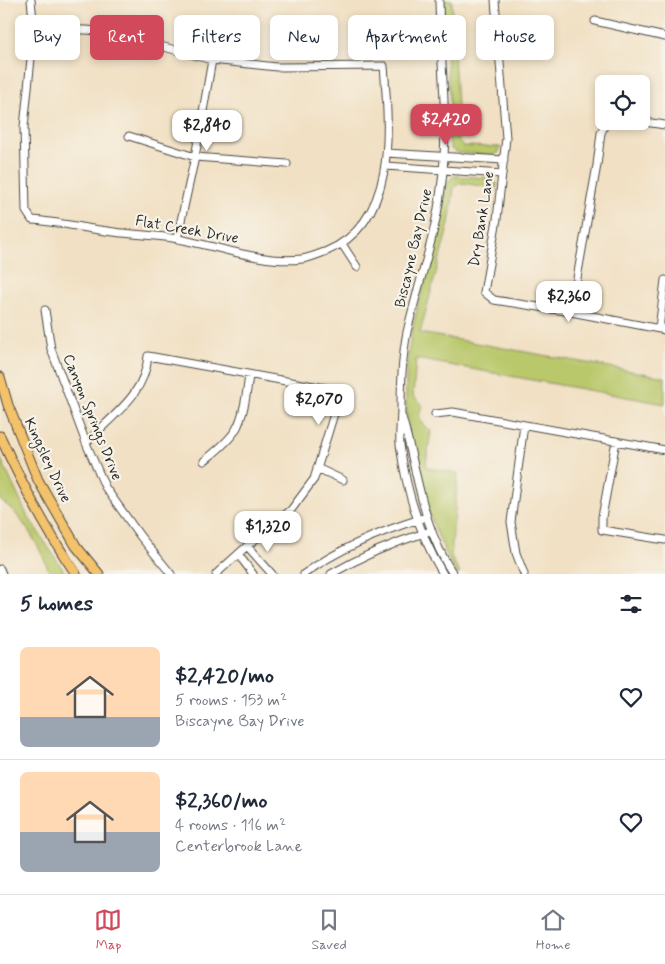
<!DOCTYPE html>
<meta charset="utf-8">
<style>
body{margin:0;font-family:Mynerve,sans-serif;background:#f6f6f7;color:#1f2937;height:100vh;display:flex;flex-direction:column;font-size:19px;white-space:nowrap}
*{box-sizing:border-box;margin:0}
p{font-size:16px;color:#747a83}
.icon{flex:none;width:28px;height:28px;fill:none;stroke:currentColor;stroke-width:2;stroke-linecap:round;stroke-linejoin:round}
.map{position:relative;height:574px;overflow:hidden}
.details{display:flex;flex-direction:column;background:#fff;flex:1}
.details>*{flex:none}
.banner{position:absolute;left:15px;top:15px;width:635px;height:45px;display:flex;gap:10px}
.buttons{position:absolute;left:595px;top:75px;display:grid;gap:10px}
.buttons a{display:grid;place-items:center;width:55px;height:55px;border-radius:8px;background:#fff;box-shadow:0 2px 8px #0003;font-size:25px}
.price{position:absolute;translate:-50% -42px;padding:0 11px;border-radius:10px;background:#fff;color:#222;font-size:16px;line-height:32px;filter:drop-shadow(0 1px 2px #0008)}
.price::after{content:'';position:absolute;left:50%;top:30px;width:15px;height:11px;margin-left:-8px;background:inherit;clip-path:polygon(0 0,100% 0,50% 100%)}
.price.current{background:#d1495b;color:#fff}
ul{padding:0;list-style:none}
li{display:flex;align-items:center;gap:15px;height:125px;padding:0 20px}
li+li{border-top:1px solid #e0e1e3}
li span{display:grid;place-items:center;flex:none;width:140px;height:100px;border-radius:8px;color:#555}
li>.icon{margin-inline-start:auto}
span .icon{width:60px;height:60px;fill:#fffc;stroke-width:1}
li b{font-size:21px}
h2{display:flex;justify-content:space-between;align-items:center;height:60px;padding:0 20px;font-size:21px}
.tag{padding:0 18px;border-radius:8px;background:#fff;box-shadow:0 2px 8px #0003;font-size:18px;line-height:45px}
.tag.current{background:#d1495b;color:#fff}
.dock{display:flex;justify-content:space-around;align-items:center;height:70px;border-top:1px solid #e0e1e3;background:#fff;font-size:14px;color:#747a83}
.dock a{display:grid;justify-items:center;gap:2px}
.dock .current{color:#d1495b}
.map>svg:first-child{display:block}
.green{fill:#b9c86b;stroke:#727a4b}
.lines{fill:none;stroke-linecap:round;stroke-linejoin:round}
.minor-casing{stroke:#494642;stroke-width:9}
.major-casing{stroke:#494642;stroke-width:11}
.minor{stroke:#fff;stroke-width:7}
.major{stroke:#f3c26a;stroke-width:9}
.labels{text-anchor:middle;stroke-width:4.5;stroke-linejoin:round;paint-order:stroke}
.street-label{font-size:15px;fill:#2b2b2b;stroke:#f7f3e8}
</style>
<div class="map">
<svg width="665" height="574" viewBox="0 0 665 574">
<rect width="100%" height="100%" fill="#f7f3e8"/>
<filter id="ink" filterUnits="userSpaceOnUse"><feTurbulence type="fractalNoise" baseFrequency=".02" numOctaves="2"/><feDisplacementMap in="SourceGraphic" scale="10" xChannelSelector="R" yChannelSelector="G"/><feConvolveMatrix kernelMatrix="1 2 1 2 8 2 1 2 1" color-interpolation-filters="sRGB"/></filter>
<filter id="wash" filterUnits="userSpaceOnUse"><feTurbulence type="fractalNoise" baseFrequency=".0096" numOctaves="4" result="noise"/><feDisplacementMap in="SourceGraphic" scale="20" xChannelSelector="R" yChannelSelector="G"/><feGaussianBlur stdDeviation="1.12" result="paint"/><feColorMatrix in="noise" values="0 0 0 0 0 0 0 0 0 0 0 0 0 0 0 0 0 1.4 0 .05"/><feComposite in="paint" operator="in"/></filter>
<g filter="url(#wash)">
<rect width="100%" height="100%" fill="#f1e0c3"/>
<path class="green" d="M444,0H452C452,47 458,94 458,141L463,146L500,147L499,152L495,155L459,153L451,149C447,136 450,119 450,106C448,71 443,35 444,0Z
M454,176L489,178L497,183V188L460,183L454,188L449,224L420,333L665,377V404L416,359L413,396L423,405C416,416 421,425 431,431L426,464L428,468L458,473L451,556L460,574H456C418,500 394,415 412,332C418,298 429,266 438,233C442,218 441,184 454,176Z
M0,457L27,515L66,574H50C42,550 21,513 0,500Z"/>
</g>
<g filter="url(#ink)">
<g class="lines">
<defs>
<path id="minor" d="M31,0L34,29L24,127L26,211L32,220C60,222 87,229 114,232C136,235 157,235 178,239C217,246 263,264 302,259C310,258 319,254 327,251C398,221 389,129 384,66L277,67L212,60L109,32L86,30L34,29
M439,0C440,63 450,125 441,189C435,238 418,284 407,332C402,357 401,383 401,408C401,421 399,433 400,445C406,489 420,536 443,574
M495,0L506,138L497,219L484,292L494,300L571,312L665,330
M595,21L665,37
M638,121L665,125
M129,136L195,157L287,164
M386,153L504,160
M386,166L502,174
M177,239L195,157L212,60
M342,244L357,267
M45,310L51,349L86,443L105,487L140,536L171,574
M571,312L597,165L601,133L606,122L608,121
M659,329L665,280
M435,414L453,412L665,450
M402,417C418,472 421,525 453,574
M616,441L602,517V530L665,540
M86,443C111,416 145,396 148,356L341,391L314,479L291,510L247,546L216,574
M204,461C215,452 227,443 235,431C244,417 247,391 249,375
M317,468L343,480
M247,546L272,574
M238,554L253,574
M0,569L2,574
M304,574C340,548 381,531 423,518
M331,574C362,556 393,543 427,532
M524,574L516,553L511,522L524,425"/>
<path id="major" d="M0,377L8,405L38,480L76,546L99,574
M0,436C22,484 46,530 76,574"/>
</defs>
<use href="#minor" class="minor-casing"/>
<use href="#major" class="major-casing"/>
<use href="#minor" class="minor"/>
<use href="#major" class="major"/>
</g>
</g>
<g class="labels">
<g class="street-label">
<text transform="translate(481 219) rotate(-81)" y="5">Dry Bank Lane</text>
<text transform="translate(187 229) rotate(10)" y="5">Flat Creek Drive</text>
<text transform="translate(413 248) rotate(-77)" y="5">Biscayne Bay Drive</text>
<text transform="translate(93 417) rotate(68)" y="5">Canyon Springs Drive</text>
<text transform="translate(48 460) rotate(65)" y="5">Kingsley Drive</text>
</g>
</g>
</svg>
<div class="buttons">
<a><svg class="icon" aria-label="locate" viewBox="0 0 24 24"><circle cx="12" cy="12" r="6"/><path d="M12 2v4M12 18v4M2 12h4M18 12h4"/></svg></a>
</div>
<b class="price current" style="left:446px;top:146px">$2,420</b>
<b class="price" style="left:207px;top:152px">$2,840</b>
<b class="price" style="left:569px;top:323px">$2,360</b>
<b class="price" style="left:319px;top:426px">$2,070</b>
<b class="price" style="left:268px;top:553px">$1,320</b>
<div class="banner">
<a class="tag">Buy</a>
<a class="tag current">Rent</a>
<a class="tag">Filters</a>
<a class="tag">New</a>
<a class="tag">Apartment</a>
<a class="tag">House</a>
</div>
</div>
<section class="details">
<h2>5 homes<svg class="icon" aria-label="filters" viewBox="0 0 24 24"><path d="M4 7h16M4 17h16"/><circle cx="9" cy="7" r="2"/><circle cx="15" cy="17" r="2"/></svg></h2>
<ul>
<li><span style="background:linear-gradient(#ffd9b3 70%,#9aa5b1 0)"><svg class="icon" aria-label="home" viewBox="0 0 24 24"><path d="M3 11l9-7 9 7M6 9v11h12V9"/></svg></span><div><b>$2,420/mo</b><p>5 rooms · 153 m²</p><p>Biscayne Bay Drive</p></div><svg class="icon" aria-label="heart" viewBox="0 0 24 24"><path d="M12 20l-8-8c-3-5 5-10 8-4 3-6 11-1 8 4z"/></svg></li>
<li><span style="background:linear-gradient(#ffd9b3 60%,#9aa5b1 0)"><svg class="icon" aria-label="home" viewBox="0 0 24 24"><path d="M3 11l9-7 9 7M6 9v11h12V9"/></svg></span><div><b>$2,360/mo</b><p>4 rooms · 116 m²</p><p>Centerbrook Lane</p></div><svg class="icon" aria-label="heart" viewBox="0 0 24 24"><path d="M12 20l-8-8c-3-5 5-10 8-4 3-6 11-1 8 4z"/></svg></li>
</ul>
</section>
<nav class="dock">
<a class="current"><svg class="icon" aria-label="map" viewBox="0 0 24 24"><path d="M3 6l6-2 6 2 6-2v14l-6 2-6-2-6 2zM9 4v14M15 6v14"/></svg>Map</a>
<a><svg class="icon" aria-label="saved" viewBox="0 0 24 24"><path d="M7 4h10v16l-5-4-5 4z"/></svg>Saved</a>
<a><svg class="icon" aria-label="home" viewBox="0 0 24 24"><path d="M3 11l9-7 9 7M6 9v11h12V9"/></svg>Home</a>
</nav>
